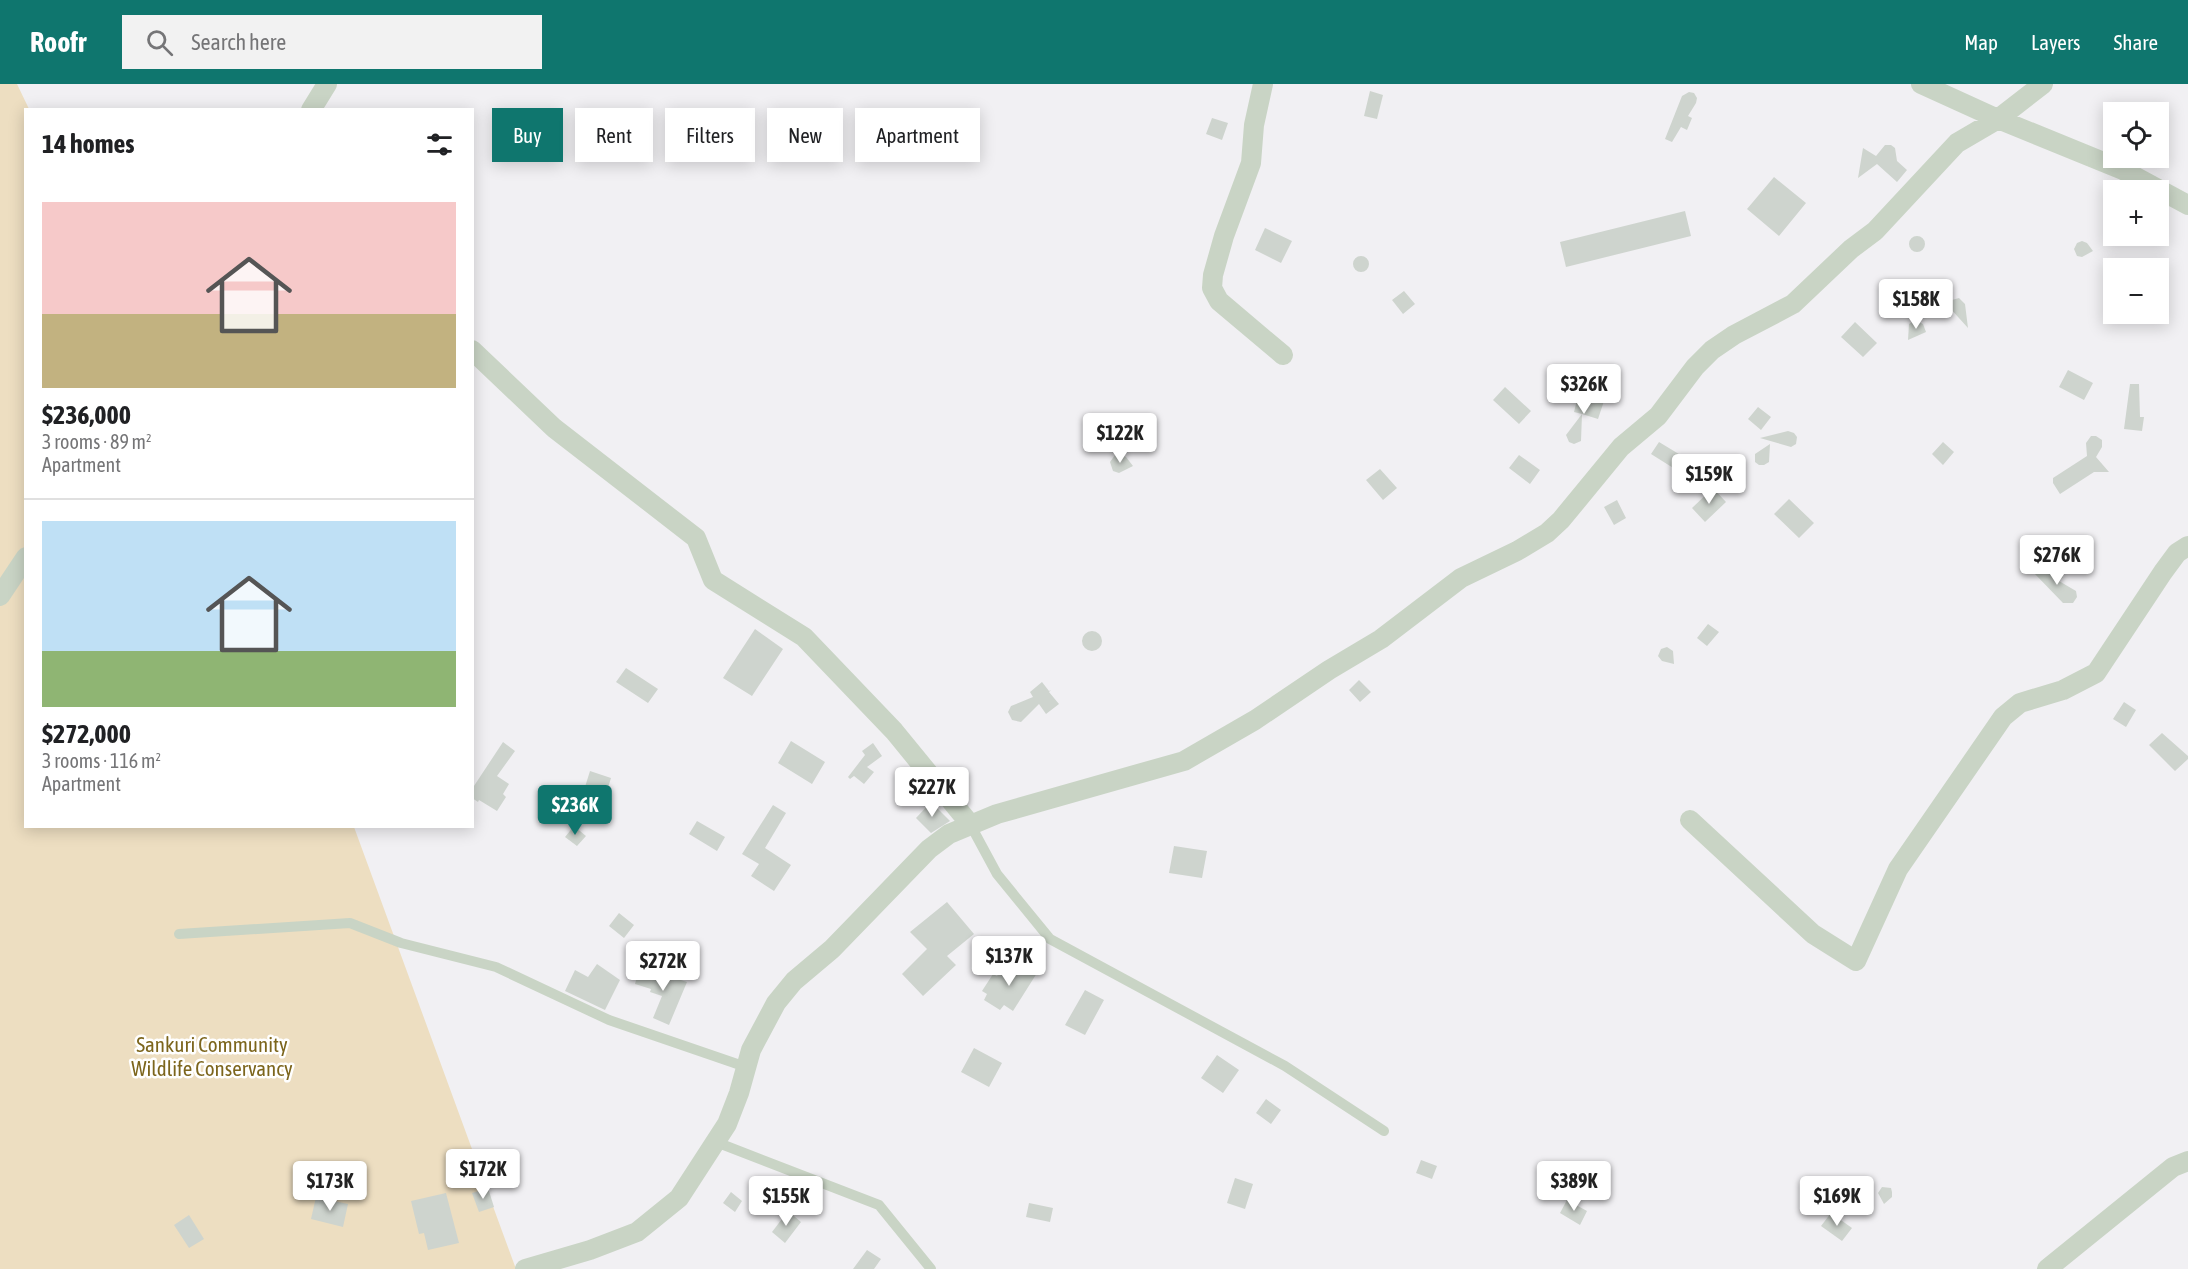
<!DOCTYPE html>
<meta charset="utf-8">
<style>
body{margin:0;font-family:"Asap Condensed",sans-serif;background:#f2f2f2;color:#202124;height:100vh;display:flex;flex-direction:column;font-size:22px;white-space:nowrap}
*{box-sizing:border-box;margin:0}
p{font-size:20px;color:#757577}
.icon{flex:none;width:33px;height:33px;fill:none;stroke:currentColor;stroke-width:2;stroke-linecap:round;stroke-linejoin:round}
.map{position:relative;flex:1;overflow:hidden}
.panel{position:absolute;left:24px;top:24px;width:450px;height:720px;display:flex;flex-direction:column;background:#fff;border-radius:0px;box-shadow:0 3px 15px #0003}
.panel>*{flex:none}
.top-card{position:absolute;left:492px;top:24px;width:570px;height:54px;display:flex;gap:12px}
.controls{position:absolute;left:2103px;top:18px;display:grid;gap:12px}
.controls a{display:grid;place-items:center;width:66px;height:66px;border-radius:0px;background:#fff;box-shadow:0 3px 15px #0003;font-size:30px}
.price{position:absolute;translate:-50% -51px;padding:0 14px;border-radius:6px;background:#fff;color:#222;font-size:20px;line-height:39px;filter:drop-shadow(0 2px 3px #0008)}
.price::after{content:'';position:absolute;left:50%;top:36px;width:18px;height:14px;margin-left:-9px;background:inherit;clip-path:polygon(0 0,100% 0,50% 100%)}
.price.on{background:#0f766e;color:#fff}
ul{padding:0;list-style:none}
li{display:grid;align-content:center;gap:12px;height:318px;padding:0 18px}
li+li{border-top:2px solid #e0e0e0}
li span{display:grid;place-items:center;height:186px;border-radius:0px;color:#555}
li>.icon{margin-inline-start:auto}
span .icon{width:108px;height:108px;fill:#fffc;stroke-width:1}
li b{font-size:26px}
h2{display:flex;justify-content:space-between;align-items:center;height:72px;padding:0 18px;font-size:26px}
.chip{padding:0 21px;border-radius:0px;background:#fff;box-shadow:0 3px 15px #0003;font-size:21px;line-height:54px}
.chip.on{background:#0f766e;color:#fff}
header{display:flex;align-items:center;gap:36px;box-sizing:border-box;height:84px;padding:0 30px;background:#0f766e;color:#fff}
header strong{font-size:28px}
nav{display:flex;gap:33px;margin-inline-start:auto;font-size:21px}
.search{width:420px;height:54px;background:#f2f2f2;display:flex;align-items:center;gap:15px;box-sizing:border-box;padding:0 21px;border-radius:0px;color:#757577;font-size:22px}
.map>svg:first-child{display:block}
.green{fill:#eddec1}
.building{fill:#ced4ce}
.lines{fill:none;stroke-linecap:round;stroke-linejoin:round}
.lane{stroke:#c9d4c5;stroke-width:10}
.street{stroke:#c9d4c5;stroke-width:20}
.labels{text-anchor:middle;stroke-width:5;stroke-linejoin:round;paint-order:stroke}
.park-label{font-size:21px;fill:#7c651c;stroke:#fff}
</style>
<header>
<strong>Roofr</strong>
<div class="search"><svg class="icon" aria-label="search" viewBox="0 0 24 24"><circle cx="10" cy="10" r="6"/><path d="M15 15l6 6"/></svg>Search here</div>
<nav><a>Map</a><a>Layers</a><a>Share</a></nav>
</header>
<div class="map">
<svg width="2188" height="1185" viewBox="0 0 2188 1185">
<rect width="100%" height="100%" fill="#f1f0f3"/>
<path class="green" d="M0,0H17L29,25L26,26V742L354,743L516,1185H0Z"/>
<path class="building" d="M1370,7L1383,11L1377,35L1364,32Z
M1689,8L1694,9L1697,14L1696,19L1688,32L1692,34L1687,46L1681,43L1672,58L1665,55L1682,12Z
M1212,34L1228,39L1222,56L1206,50Z
M1885,61H1891L1895,64L1897,77L1907,86L1897,98L1877,80L1858,94L1863,64L1876,72Z
M1774,93L1806,119L1779,152L1747,125Z
M1685,127L1691,152L1566,183L1560,158Z
M1265,144L1292,157L1281,179L1255,166Z
M1909 160a8 8 0 1 1 16 0a8 8 0 1 1-16 0Z
M2082,157L2087,159L2093,167L2082,173L2077,172L2074,165L2077,159Z
M1353 180a8 8 0 1 1 16 0a8 8 0 1 1-16 0Z
M1404,207L1415,220L1403,230L1392,216Z
M1959,214L1965,220L1968,244L1949,223L1952,216Z
M1915,236L1923,240L1926,248L1908,256L1909,240Z
M1855,238L1877,259L1863,273L1841,253Z
M2068,286L2093,299L2084,316L2059,303Z
M2130,300H2139L2140,333H2144L2142,347L2124,345Z
M1505,303L1531,327L1519,340L1493,316Z
M1579,308L1604,317L1598,335L1582,330L1581,357L1574,360L1569,358L1566,351L1582,330L1574,328Z
M1758,323L1771,333L1761,346L1748,335Z
M1788,347L1794,349L1797,353L1796,360L1791,363L1760,354Z
M2091,352H2096L2102,356V363L2096,373L2109,388H2094L2060,410L2053,399V394L2087,372L2086,359Z
M1659,358L1702,384L1694,397L1651,370Z
M1943,358L1954,368L1943,381L1932,370Z
M1770,360L1769,378L1764,381H1759L1755,378V370Z
M1121,370L1126,373L1133,382L1119,389L1113,387L1110,378L1115,371Z
M1519,371L1540,386L1530,400L1509,384Z
M1380,385L1397,404L1383,416L1366,396Z
M1713,404L1726,418L1705,438L1692,424Z
M1789,415L1814,439L1799,454L1774,430Z
M1617,416L1626,434L1614,441L1604,423Z
M2051,482L2063,493L2059,497L2076,507L2077,513L2073,519H2063L2034,489L2037,486L2044,490Z
M1708,540L1719,548L1707,562L1697,554Z
M755,545L783,565L752,612L723,594Z
M1082 557a10 10 0 1 1 20 0a10 10 0 1 1-20 0Z
M1667,563L1673,567L1674,580L1662,577L1658,572L1661,565Z
M626,584L658,605L648,619L616,598Z
M1359,596L1371,608L1360,618L1349,606Z
M1042,598L1049,607L1051,606L1049,608L1059,620L1046,630L1039,620L1021,638L1012,636L1008,628L1011,622L1033,613L1030,608Z
M2124,618L2136,626L2126,643L2113,635Z
M2162,649L2188,672V675L2175,687L2149,661Z
M791,657L825,678L812,700L778,679Z
M503,658L515,667L497,692L509,700L503,710L506,713L497,727L479,716L478,718L472,714V705Z
M873,659L882,672L867,683L874,688L864,700L854,692L850,695L848,693L865,671L862,667Z
M590,687L611,694L606,710L585,703Z
M931,718L950,737L931,749L916,734Z
M773,721L786,729L765,764L791,781L774,807L751,792L759,780L742,770Z
M697,737L725,753L717,767L689,750Z
M574,742L586,752L577,762L565,753Z
M1174,762L1207,767L1202,794L1169,789Z
M947,818L974,850L947,872L956,881L923,912L902,890L927,865L910,848Z
M619,829L634,841L624,854L609,842Z
M1019,877L1037,889L1013,927L1004,921L1000,926L984,916L987,910L982,907L993,890L997,892L1003,883L1011,889Z
M597,880L620,896L605,926L565,907L575,886L588,893Z
M639,884L657,889V888L687,898L669,941L653,934L662,912L650,908L651,905L635,900Z
M1085,906L1104,916L1085,951L1065,941Z
M974,964L1002,979L989,1003L961,988Z
M1217,971L1239,986L1223,1009L1201,994Z
M1266,1015L1281,1026L1271,1040L1256,1029Z
M1421,1076L1437,1082L1432,1095L1416,1089Z
M1235,1094L1253,1100L1245,1125L1227,1119Z
M1882,1103L1891,1104L1892,1108V1113L1884,1120L1878,1109Z
M488,1104L494,1123L479,1128L472,1109Z
M731,1108L742,1117L735,1128L723,1119Z
M446,1109L459,1159L428,1166L424,1149L419,1150L411,1117Z
M316,1113L348,1120L343,1143L311,1135Z
M1567,1116L1587,1127L1580,1141L1560,1129Z
M1029,1119L1053,1124L1050,1138L1026,1133Z
M788,1127L801,1138L785,1159L772,1148Z
M1831,1129L1852,1144L1842,1157L1821,1142Z
M189,1131L204,1155L189,1164L174,1141Z
M867,1166L881,1175L874,1185H853Z"/>
<g class="lines">
<path class="lane" d="M970,740L997,790L1050,855L1285,982L1384,1047
M179,850L350,839L401,859L496,883L609,936L746,983
M716,1058L879,1121L931,1185"/>
<path class="street" d="M1263,0L1254,41L1251,79L1224,152L1213,191L1212,204L1219,217L1283,271
M1921,0L1998,35L2123,86L2188,121
M311,26L327,0
M472,266L554,344L696,454L713,496L804,553L894,647L970,740
M0,512L26,473
M1690,736L1813,850L1856,877L1898,785L2003,633L2020,619L2063,606L2096,589L2163,488L2177,469L2188,462
M525,1185L590,1166L637,1148L679,1114L727,1040L739,1009L751,966L776,919L794,897L832,865L929,765L949,750L997,730L1184,677L1255,636L1329,586L1381,555L1461,494L1517,467L1547,449L1561,436L1621,363L1658,332L1695,283L1712,266L1734,251L1793,220L1851,165L1875,147L1957,59L1998,35L2043,0
M2047,1185L2173,1083L2188,1077"/>
</g>
<g class="labels">
<g class="park-label">
<text x="212" y="968">Sankuri Community<tspan x="212" dy="24">Wildlife Conservancy</tspan></text>
</g>
</g>
</svg>
<div class="controls">
<a><svg class="icon" aria-label="locate" viewBox="0 0 24 24"><circle cx="12" cy="12" r="6"/><path d="M12 2v4M12 18v4M2 12h4M18 12h4"/></svg></a>
<a>+</a>
<a>−</a>
</div>
<b class="price" style="left:1916px;top:246px">$158K</b>
<b class="price" style="left:1584px;top:331px">$326K</b>
<b class="price" style="left:1120px;top:380px">$122K</b>
<b class="price" style="left:1709px;top:421px">$159K</b>
<b class="price" style="left:2057px;top:502px">$276K</b>
<b class="price" style="left:932px;top:734px">$227K</b>
<b class="price on" style="left:575px;top:752px">$236K</b>
<b class="price" style="left:1009px;top:903px">$137K</b>
<b class="price" style="left:663px;top:908px">$272K</b>
<b class="price" style="left:483px;top:1116px">$172K</b>
<b class="price" style="left:330px;top:1128px">$173K</b>
<b class="price" style="left:1574px;top:1128px">$389K</b>
<b class="price" style="left:786px;top:1143px">$155K</b>
<b class="price" style="left:1837px;top:1143px">$169K</b>
<div class="top-card">
<a class="chip on">Buy</a>
<a class="chip">Rent</a>
<a class="chip">Filters</a>
<a class="chip">New</a>
<a class="chip">Apartment</a>
</div>
<section class="panel">
<h2>14 homes<svg class="icon" aria-label="filters" viewBox="0 0 24 24"><path d="M4 7h16M4 17h16"/><circle cx="9" cy="7" r="2"/><circle cx="15" cy="17" r="2"/></svg></h2>
<ul>
<li><span style="background:linear-gradient(#f6c9c9 60%,#c2b280 0)"><svg class="icon" aria-label="home" viewBox="0 0 24 24"><path d="M3 11l9-7 9 7M6 9v11h12V9"/></svg></span><div><b>$236,000</b><p>3 rooms · 89 m²</p><p>Apartment</p></div></li>
<li><span style="background:linear-gradient(#bfe0f5 70%,#8fb573 0)"><svg class="icon" aria-label="home" viewBox="0 0 24 24"><path d="M3 11l9-7 9 7M6 9v11h12V9"/></svg></span><div><b>$272,000</b><p>3 rooms · 116 m²</p><p>Apartment</p></div></li>
</ul>
</section>
</div>
